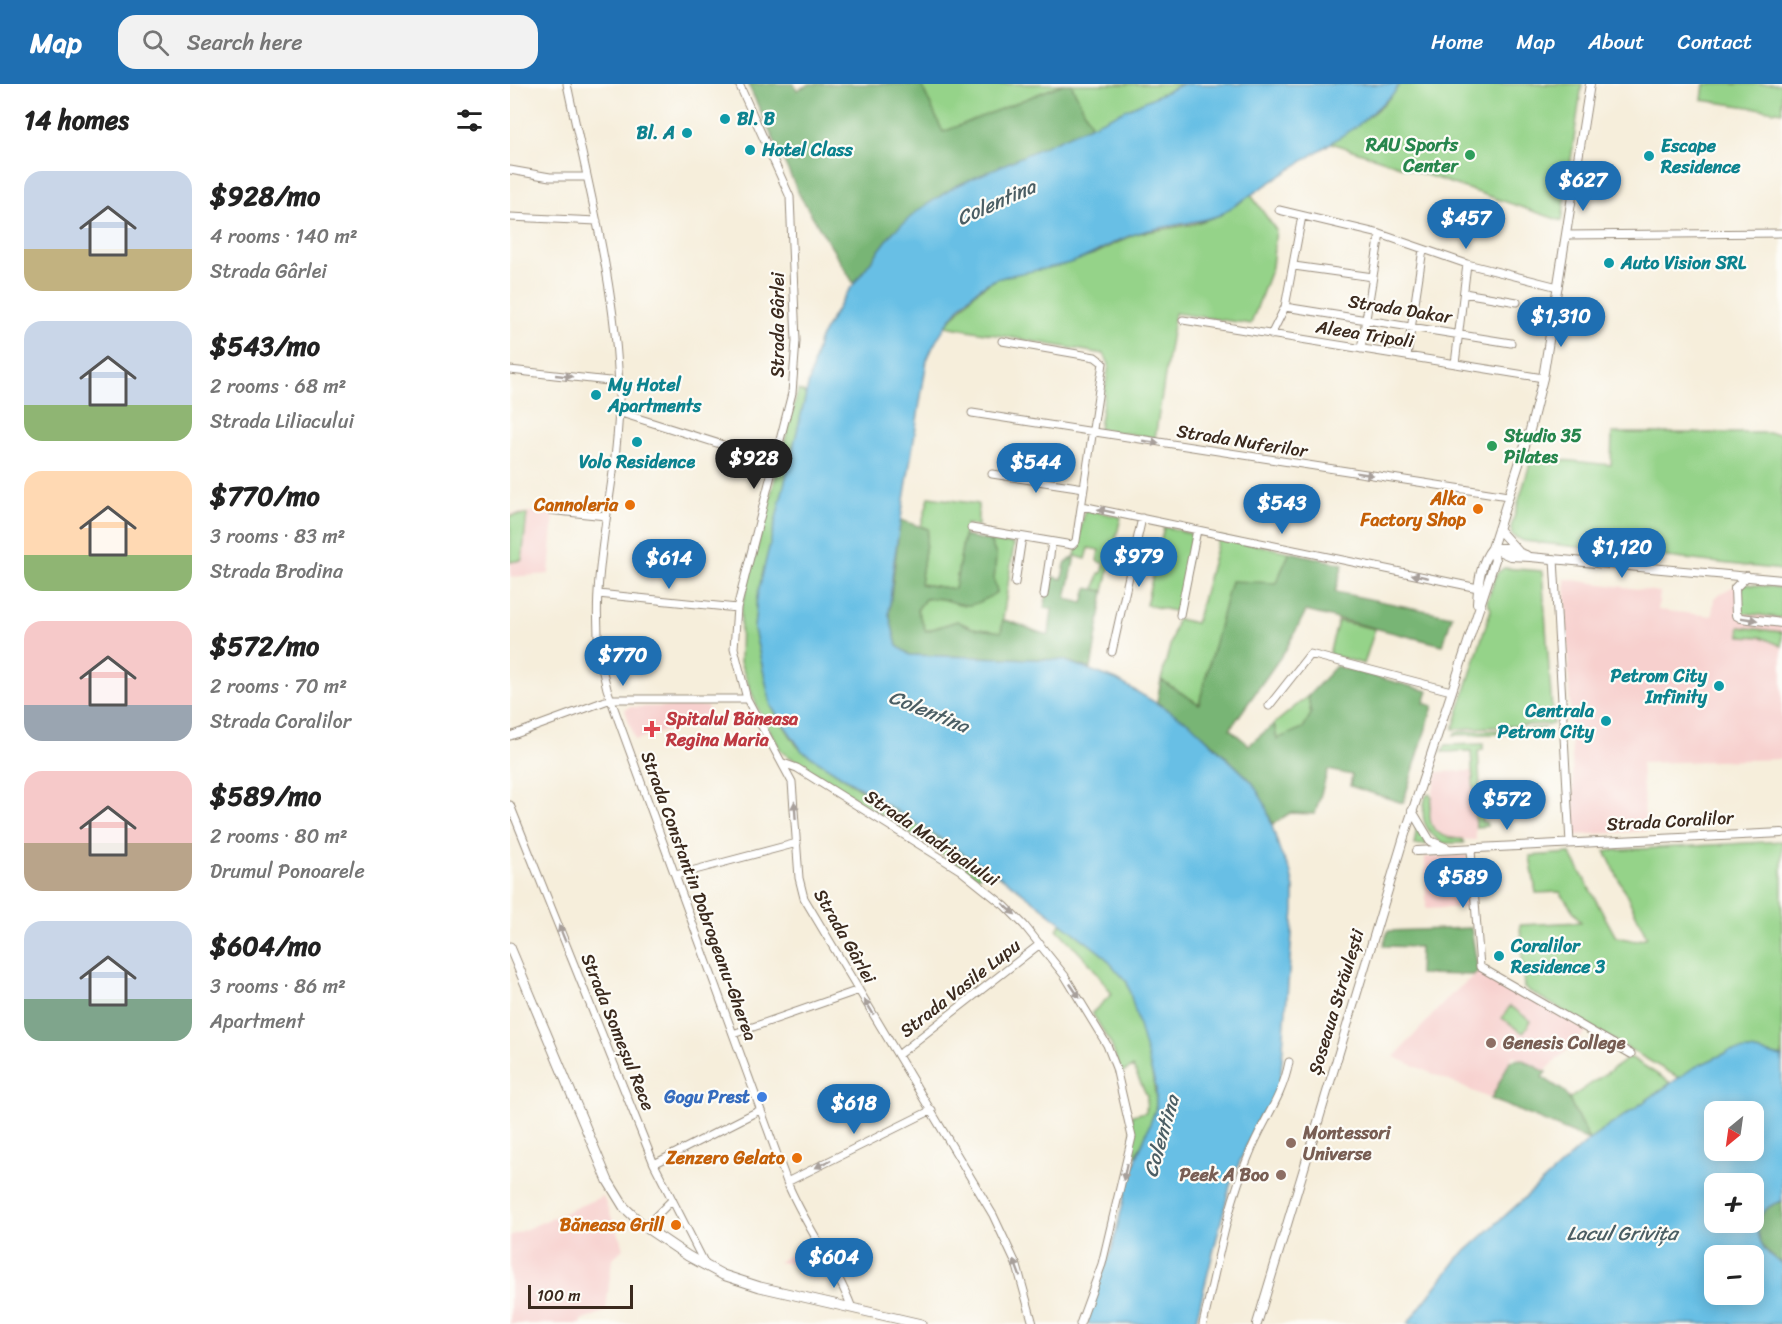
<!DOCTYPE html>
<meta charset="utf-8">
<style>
body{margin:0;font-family:Sriracha,sans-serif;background:#f2f2f2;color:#222;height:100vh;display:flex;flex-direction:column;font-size:22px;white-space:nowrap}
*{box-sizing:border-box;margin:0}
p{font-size:20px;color:#767676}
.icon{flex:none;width:33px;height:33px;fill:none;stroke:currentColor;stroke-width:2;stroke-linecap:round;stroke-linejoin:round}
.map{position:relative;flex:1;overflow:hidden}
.panel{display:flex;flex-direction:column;background:#fff;width:510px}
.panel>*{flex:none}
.needle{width:39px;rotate:209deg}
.tools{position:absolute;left:1194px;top:1017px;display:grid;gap:12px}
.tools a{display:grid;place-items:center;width:60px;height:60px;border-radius:12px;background:#fff;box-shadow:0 3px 15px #0003;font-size:30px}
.scale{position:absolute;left:18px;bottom:15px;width:105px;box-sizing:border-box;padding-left:6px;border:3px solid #3b2a1e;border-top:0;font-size:16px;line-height:21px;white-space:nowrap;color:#3b2a1e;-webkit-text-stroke:4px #fdfcf7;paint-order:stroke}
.price{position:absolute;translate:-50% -51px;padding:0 14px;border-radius:21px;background:#1f6fb2;color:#fff;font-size:20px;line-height:39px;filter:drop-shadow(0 2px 3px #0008)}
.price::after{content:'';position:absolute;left:50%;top:36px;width:18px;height:14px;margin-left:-9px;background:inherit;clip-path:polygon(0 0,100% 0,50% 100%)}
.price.on{background:#222;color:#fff}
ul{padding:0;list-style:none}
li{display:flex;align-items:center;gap:18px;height:150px;padding:0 24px}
li span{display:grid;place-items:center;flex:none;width:168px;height:120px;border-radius:18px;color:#555}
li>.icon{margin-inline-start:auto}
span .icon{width:72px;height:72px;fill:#fffc;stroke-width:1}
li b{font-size:26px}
h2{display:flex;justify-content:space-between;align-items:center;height:72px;padding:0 24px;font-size:26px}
header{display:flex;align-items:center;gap:36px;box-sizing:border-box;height:84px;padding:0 30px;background:#1f6fb2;color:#fff}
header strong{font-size:28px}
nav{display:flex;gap:33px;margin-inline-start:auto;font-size:21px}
.search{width:420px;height:54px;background:#f2f2f2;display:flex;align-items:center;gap:15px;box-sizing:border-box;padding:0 21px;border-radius:18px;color:#767676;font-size:22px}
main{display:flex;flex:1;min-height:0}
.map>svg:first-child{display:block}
.built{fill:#f7d0ce}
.green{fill:#95d389;stroke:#687e54;stroke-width:1.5}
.forest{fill:#78b575;stroke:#5a704a;stroke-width:1.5}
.water{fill:#68bfe5;stroke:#527482;stroke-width:1.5;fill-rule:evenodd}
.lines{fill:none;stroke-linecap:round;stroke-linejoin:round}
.minor-casing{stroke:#988c7c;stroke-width:9}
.tertiary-casing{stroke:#988c7c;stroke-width:10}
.secondary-casing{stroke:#988c7c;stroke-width:11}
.minor{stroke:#fff;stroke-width:7}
.tertiary{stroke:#fff;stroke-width:8}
.secondary{stroke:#fff;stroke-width:9}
.oneway{fill:#a79f9a}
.culture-dot{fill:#0f9aa8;stroke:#fdfcf7;stroke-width:2}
.leisure-dot{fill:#2e9e5b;stroke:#fdfcf7;stroke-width:2}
.food-dot{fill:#e8710a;stroke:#fdfcf7;stroke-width:2}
.health-dot{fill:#e0444e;stroke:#fdfcf7;stroke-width:2}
.education-dot{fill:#8d6e63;stroke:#fdfcf7;stroke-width:2}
.shop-dot{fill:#3f7fe0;stroke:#fdfcf7;stroke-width:2}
.labels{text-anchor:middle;stroke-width:4.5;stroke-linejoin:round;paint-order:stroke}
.culture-label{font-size:18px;font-weight:bold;fill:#0d838f;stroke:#fdfcf7;text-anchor:start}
.leisure-label{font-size:18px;font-weight:bold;fill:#27864d;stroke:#fdfcf7;text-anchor:end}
.street-label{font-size:18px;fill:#3b2a1e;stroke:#fdfcf7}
.food-label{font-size:18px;font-weight:bold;fill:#c56008;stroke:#fdfcf7;text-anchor:end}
.health-label{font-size:18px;font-weight:bold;fill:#be3a42;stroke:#fdfcf7;text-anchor:start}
.education-label{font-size:18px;font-weight:bold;fill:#785e54;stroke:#fdfcf7;text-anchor:start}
.shop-label{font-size:18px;font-weight:bold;fill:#366cbe;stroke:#fdfcf7;text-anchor:end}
.water-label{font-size:20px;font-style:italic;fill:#4b5e64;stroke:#fdfcf7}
</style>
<header>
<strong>Map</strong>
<div class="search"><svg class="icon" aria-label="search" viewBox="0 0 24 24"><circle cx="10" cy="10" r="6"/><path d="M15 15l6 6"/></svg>Search here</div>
<nav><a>Home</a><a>Map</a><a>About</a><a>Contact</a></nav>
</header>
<main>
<section class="panel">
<h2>14 homes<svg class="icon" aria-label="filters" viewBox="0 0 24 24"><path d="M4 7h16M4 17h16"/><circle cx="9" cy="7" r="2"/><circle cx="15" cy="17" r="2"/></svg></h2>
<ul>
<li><span style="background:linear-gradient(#c9d6e8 65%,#c2b280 0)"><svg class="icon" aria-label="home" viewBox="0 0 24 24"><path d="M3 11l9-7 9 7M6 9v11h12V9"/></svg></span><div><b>$928/mo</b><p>4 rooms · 140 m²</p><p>Strada Gârlei</p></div></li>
<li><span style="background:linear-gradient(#c9d6e8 70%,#8fb573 0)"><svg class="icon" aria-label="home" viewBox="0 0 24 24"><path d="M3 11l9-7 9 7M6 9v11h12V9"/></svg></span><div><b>$543/mo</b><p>2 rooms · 68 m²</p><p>Strada Liliacului</p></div></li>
<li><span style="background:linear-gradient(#ffd9b3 70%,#8fb573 0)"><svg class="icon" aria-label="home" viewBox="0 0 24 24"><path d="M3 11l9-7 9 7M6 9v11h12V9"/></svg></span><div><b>$770/mo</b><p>3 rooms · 83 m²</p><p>Strada Brodina</p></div></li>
<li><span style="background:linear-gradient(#f6c9c9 70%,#9aa5b1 0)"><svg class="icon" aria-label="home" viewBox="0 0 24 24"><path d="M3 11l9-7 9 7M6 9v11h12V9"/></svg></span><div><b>$572/mo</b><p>2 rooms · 70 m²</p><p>Strada Coralilor</p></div></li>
<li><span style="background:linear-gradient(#f6c9c9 60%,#b9a48a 0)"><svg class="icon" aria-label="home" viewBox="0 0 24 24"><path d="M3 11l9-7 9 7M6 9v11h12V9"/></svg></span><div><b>$589/mo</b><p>2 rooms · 80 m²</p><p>Drumul Ponoarele</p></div></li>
<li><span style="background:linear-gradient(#c9d6e8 65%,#7fa58c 0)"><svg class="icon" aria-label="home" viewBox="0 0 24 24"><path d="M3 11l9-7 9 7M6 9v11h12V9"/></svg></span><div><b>$604/mo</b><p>3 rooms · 86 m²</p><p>Apartment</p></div></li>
</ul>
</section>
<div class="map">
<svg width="1272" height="1240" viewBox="0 0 1272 1240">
<rect width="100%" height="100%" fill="#fdfcf7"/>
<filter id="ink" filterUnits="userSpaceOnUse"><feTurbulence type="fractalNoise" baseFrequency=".0167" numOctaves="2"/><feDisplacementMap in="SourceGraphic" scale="12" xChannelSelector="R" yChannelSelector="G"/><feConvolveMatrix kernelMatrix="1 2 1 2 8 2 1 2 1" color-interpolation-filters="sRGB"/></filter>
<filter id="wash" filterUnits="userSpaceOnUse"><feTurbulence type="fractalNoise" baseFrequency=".008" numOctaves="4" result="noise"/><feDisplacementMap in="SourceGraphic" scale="24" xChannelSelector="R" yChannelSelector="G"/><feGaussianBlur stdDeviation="1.35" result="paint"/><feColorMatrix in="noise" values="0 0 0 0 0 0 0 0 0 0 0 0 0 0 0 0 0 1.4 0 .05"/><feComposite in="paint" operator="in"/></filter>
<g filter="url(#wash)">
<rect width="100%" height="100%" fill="#f6eedb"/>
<path class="built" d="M20,428L44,429L39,490L0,493V430Z
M1055,495L1150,508L1148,526L1202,532L1204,514L1222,503L1236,500L1272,504V675L1131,679L1136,747L1065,751Z
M197,622L200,634L125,656L115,626L119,623Z
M962,687L966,756L936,754L923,744L918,730L927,688Z
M957,771L960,823L916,825L915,773Z
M970,886L1077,947L1034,988L1003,971L981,1015L884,973L940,912Z
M93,1112L114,1164L102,1175L96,1227L71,1237L72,1240H0V1152Z
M299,1159L311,1176L295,1182L268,1178Z"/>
<path class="green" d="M411,0H553L433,49Z
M561,0H673L582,42Z
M890,0H1072L1052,137L819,58C845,43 874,25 890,0Z
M1194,0H1272V28L1192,16Z
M741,111L766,146L762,183L741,240L665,229L645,354L589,345L599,280L594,270L435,242L466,208L486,195L585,170L625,150L684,140L710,131Z
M288,306L297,310L247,513L244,545L261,622L287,662L350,705L476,783L468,793L272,668L248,625L230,578L231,526Z
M1102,349H1272V486L1014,457L1002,452L1001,443L1022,373L1101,381Z
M419,413L468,420V442L456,440L445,505L410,500L418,445L411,442Z
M575,425L611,433L594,507L585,505L589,489H592L595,480L587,477L589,466L579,464L576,475L565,472Z
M17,430L12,476L0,478V432Z
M654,443L683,450L668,528L636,521Z
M709,453L780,468L766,499L721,498L689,621L651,596L667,535L686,539Z
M480,457L504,460L491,548L462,544L447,537L416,547L407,526L415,515C449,510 449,534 487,507L484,497L486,471Z
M994,484L1032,487L1043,640L943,645L981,525L977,517L987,489Z
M1234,500L1272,504V534L1234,529C1228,523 1228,508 1234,500Z
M828,537L865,545L854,580L819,570Z
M1229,543L1272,548V562L1251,553L1230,552Z
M798,612L801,630L793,644L767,656L764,640Z
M1034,644V649L944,651L946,648Z
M973,660V666L968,667L972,738H976L977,742L966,743L961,667L932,668L936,661Z
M919,710L922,713C915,741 923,754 952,755L954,759H932C913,745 910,734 916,712Z
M907,743L908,744L918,760L904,761Z
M1272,757V973L1241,966L1169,994L1014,904L1010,841L1071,838L1050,808L1026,809L1020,772L1060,769L1106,853L1126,857L1137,853L1095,767Z
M552,839C573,856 601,873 616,897C625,909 647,1005 646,1021C644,1035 633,1058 626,1071L622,1069V1031L636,1028L637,1012L623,983L611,989L601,960L582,929L602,910L581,881L547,845Z
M1000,922L1021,937L1013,949L992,934Z
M1120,973L1161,999L1079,1056L1059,1015Z"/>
<path class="forest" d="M238,0H284L287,6L300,0H411L433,48L553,0H561L582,42L444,103L383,148L344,200L290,112Z
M390,436L418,445L410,500L445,505L454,452L480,457L486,471L484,497L487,508C447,536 450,510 415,515L407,526L416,547L447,537L462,544L491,548L493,536C511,539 522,548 539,551L542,525L534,524L540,492L552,495L555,480L565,472L556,515L573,519L577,504L594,507L581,585L553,576L400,571L387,562L379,530Z
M780,468L833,480L825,508L942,532L933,561L796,527L776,565L720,645L739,661L764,640L767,655L793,644L801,630L798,612L826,582L918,607L914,619L923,622L893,719L840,702L842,691L818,686L805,730L780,729L763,740L742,698L700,657L647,618L651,596L689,620L721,497L766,499Z
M961,844L968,887L964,891L909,890L910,863L873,862L878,847Z
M1011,975L1036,988L1032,993L1055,1008L1079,1056L981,1015L1000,977Z
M1272,1117V1179C1244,1165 1236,1127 1272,1117Z"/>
<path class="water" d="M673,0H890L884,9L847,42L710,131C682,141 653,141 625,150C603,157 585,171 563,178C538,186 511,187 487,195C457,205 428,249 417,276L383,483L379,530L387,562L400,571L553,576L607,596L680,639L742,698L755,720L771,770L780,786L784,804V826L770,1000L761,1021L750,1031L721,1098L685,1240H578L581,1218L602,1165L619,1094L646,1024V1004L617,898L592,870L500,799L292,667L261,622L244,545L247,513L309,256L334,213L383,148L410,125L444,103Z
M1241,966L1272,973V1117C1237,1126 1243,1166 1272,1179V1240H897L948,1174L1079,1056L1183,984L1220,967ZM1204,1028H1244V1066H1204ZM1204,1100H1244V1138H1204ZM1204,1172H1244V1210H1204Z"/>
</g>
<g filter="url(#ink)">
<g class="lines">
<defs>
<path id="minor" d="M57,0C78,101 106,202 109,306C111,405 69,506 97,605L277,1098C295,1142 325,1179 342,1224
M229,0L280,113L286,257L282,309L227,524L224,564L237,615L282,698L289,794L294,814L483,1131L507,1182L523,1240
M0,86L40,93H77
M769,126L870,150L957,180L1048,203
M0,133L87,137
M1056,151L1272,149
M784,182L863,193
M954,209L1007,218
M775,223L1001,259
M673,236L1033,294
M761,251L775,223L792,132
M851,265L870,150
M897,272L913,165
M945,280L957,180
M0,286L108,298
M108,328L264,377
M462,329L998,412
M482,390L574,404
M572,422L968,504
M38,426L96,432
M461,444L562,461L566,457L593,279L585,273L492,257
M1044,475L1060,759
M505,499L512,453
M88,510L227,524
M534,511L542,458
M670,531L687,446
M602,568L632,434
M759,622L800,570L941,607
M0,652L101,615H237
M273,679L287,684L450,786L495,822L514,841L555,892L597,961L606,984L622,1053L592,1180L570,1240
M0,721L144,1080L196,1182
M961,766L970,883L1121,970
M166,791L287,759
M223,950L349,906
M388,971L530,860
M144,1080L250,1026
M277,1098L422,1026
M135,1143L161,1117
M693,1240C707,1183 716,1125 739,1071C752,1037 772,1015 779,978"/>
<path id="tertiary" d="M988,445L1008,467
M982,464L1000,472L1020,473L1272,496
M983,464H996L1016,471
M1237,492L1225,504L1226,531L1231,534L1272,539
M967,519C968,501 970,478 982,464L1020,346L1033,294L1080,0
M902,727L920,757L937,764
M907,767L1272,749
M747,1240L894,753L985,476L982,464"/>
<path id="secondary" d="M0,863L98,1097L114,1123L135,1143L178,1172L213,1191L250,1203L411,1240"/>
</defs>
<use href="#minor" class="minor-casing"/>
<use href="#tertiary" class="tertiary-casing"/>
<use href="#secondary" class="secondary-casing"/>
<use href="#minor" class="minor"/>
<use href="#tertiary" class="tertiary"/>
<use href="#secondary" class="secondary"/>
</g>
<defs><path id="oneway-solid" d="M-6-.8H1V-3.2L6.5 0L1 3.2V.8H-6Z" transform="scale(1.5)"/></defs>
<g class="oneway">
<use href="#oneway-solid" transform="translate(54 292) rotate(6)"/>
<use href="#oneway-solid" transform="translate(641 358) rotate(9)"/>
<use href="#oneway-solid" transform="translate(855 390) rotate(8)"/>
<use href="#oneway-solid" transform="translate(596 427) rotate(-168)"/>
<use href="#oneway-solid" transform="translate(910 492) rotate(-168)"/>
<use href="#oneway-solid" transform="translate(1239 535) rotate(9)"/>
<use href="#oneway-solid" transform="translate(285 726) rotate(-94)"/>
<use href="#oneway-solid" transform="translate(499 825) rotate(42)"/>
<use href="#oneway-solid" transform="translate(52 849) rotate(-112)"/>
<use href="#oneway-solid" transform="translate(565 907) rotate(56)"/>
<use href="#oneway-solid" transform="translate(359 923) rotate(-121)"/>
<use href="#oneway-solid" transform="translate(313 1080) rotate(154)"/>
<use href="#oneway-solid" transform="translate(615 1088) rotate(102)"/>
<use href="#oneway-solid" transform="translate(507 1184) rotate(-110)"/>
</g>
</g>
<g class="culture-dot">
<circle cx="215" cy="35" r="6"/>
<circle cx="177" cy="49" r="6"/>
<circle cx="240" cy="66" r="6"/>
<circle cx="1139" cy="72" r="6"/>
<circle cx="1099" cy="179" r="6"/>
<circle cx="86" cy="311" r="6"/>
<circle cx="127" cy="358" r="6"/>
<circle cx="1209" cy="602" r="6"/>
<circle cx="1096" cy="637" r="6"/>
<circle cx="989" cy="872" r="6"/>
</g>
<g class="leisure-dot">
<circle cx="960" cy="71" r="6"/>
<circle cx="982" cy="362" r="6"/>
</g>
<g class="food-dot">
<circle cx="120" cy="421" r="6"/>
<circle cx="968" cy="425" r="6"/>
<circle cx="287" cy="1074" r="6"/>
<circle cx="166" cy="1141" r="6"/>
</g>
<path class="health-dot" d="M139 636h6v6h6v6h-6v6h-6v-6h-6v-6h6z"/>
<g class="education-dot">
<circle cx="981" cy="959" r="6"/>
<circle cx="781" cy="1059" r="6"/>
<circle cx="771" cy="1091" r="6"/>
</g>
<circle class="shop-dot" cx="252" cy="1013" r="6"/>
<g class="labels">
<g class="culture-label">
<text x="227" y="41">Bl. B</text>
<text x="165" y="55" text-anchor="end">Bl. A</text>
<text x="1151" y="68">Escape<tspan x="1151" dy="21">Residence</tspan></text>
<text x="252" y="72">Hotel Class</text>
<text x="1111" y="185">Auto Vision SRL</text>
<text x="98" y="307">My Hotel<tspan x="98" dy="21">Apartments</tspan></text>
<text x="127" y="384" text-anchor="middle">Volo Residence</text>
<text x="1197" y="598" text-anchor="end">Petrom City<tspan x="1197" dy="21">Infinity</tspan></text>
<text x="1084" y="633" text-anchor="end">Centrala<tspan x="1084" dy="21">Petrom City</tspan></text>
<text x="1001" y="868">Coralilor<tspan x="1001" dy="21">Residence 3</tspan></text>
</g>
<g class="leisure-label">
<text x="948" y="67">RAU Sports<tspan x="948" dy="21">Center</tspan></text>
<text x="994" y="358" text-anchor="start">Studio 35<tspan x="994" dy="21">Pilates</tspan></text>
</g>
<g class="street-label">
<text transform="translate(890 225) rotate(9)" y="6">Strada Dakar</text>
<text transform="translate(268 241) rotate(-90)" y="6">Strada Gârlei</text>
<text transform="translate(855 250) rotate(9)" y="6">Aleea Tripoli</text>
<text transform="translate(732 357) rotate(9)" y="6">Strada Nuferilor</text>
<text transform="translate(1160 737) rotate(-3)" y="6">Strada Coralilor</text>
<text transform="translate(422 754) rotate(34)" y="6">Strada Madrigalului</text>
<text transform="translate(189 812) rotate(70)" y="6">Strada Constantin Dobrogeanu-Gherea</text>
<text transform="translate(335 852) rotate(60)" y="6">Strada Gârlei</text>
<text transform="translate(450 904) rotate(-38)" y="6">Strada Vasile Lupu</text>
<text transform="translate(826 918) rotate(-73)" y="6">Șoseaua Străulești</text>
<text transform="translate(108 948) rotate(68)" y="6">Strada Someșul Rece</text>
</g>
<g class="food-label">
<text x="956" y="421">Alka<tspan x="956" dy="21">Factory Shop</tspan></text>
<text x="108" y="427">Cannoleria</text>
<text x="275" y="1080">Zenzero Gelato</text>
<text x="154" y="1147">Băneasa Grill</text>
</g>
<g class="health-label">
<text x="156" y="641">Spitalul Băneasa<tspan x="156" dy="21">Regina Maria</tspan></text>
</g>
<g class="education-label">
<text x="993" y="965">Genesis College</text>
<text x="793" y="1055">Montessori<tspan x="793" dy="21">Universe</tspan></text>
<text x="759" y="1097" text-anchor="end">Peek A Boo</text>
</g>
<g class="shop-label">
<text x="240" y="1019">Gogu Prest</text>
</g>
<g class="water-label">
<text transform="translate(486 118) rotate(-24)" y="7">Colentina</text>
<text transform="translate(419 627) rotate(22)" y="7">Colentina</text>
<text transform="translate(651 1052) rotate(-74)" y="7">Colentina</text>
<text x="1112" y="1156">Lacul Grivița</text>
</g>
</g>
</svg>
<div class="tools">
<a><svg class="needle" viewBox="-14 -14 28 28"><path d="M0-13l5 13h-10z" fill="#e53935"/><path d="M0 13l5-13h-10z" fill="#767676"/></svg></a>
<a>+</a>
<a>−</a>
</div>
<div class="scale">100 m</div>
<b class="price" style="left:1073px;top:128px">$627</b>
<b class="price" style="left:956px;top:166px">$457</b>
<b class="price" style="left:1051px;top:264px">$1,310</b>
<b class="price on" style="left:244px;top:406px">$928</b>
<b class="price" style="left:526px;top:410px">$544</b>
<b class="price" style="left:772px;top:451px">$543</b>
<b class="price" style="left:1112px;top:495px">$1,120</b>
<b class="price" style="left:629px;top:504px">$979</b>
<b class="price" style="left:159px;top:506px">$614</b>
<b class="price" style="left:113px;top:603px">$770</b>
<b class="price" style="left:997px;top:747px">$572</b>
<b class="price" style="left:953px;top:825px">$589</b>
<b class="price" style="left:344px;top:1051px">$618</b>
<b class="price" style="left:324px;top:1205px">$604</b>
</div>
</main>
